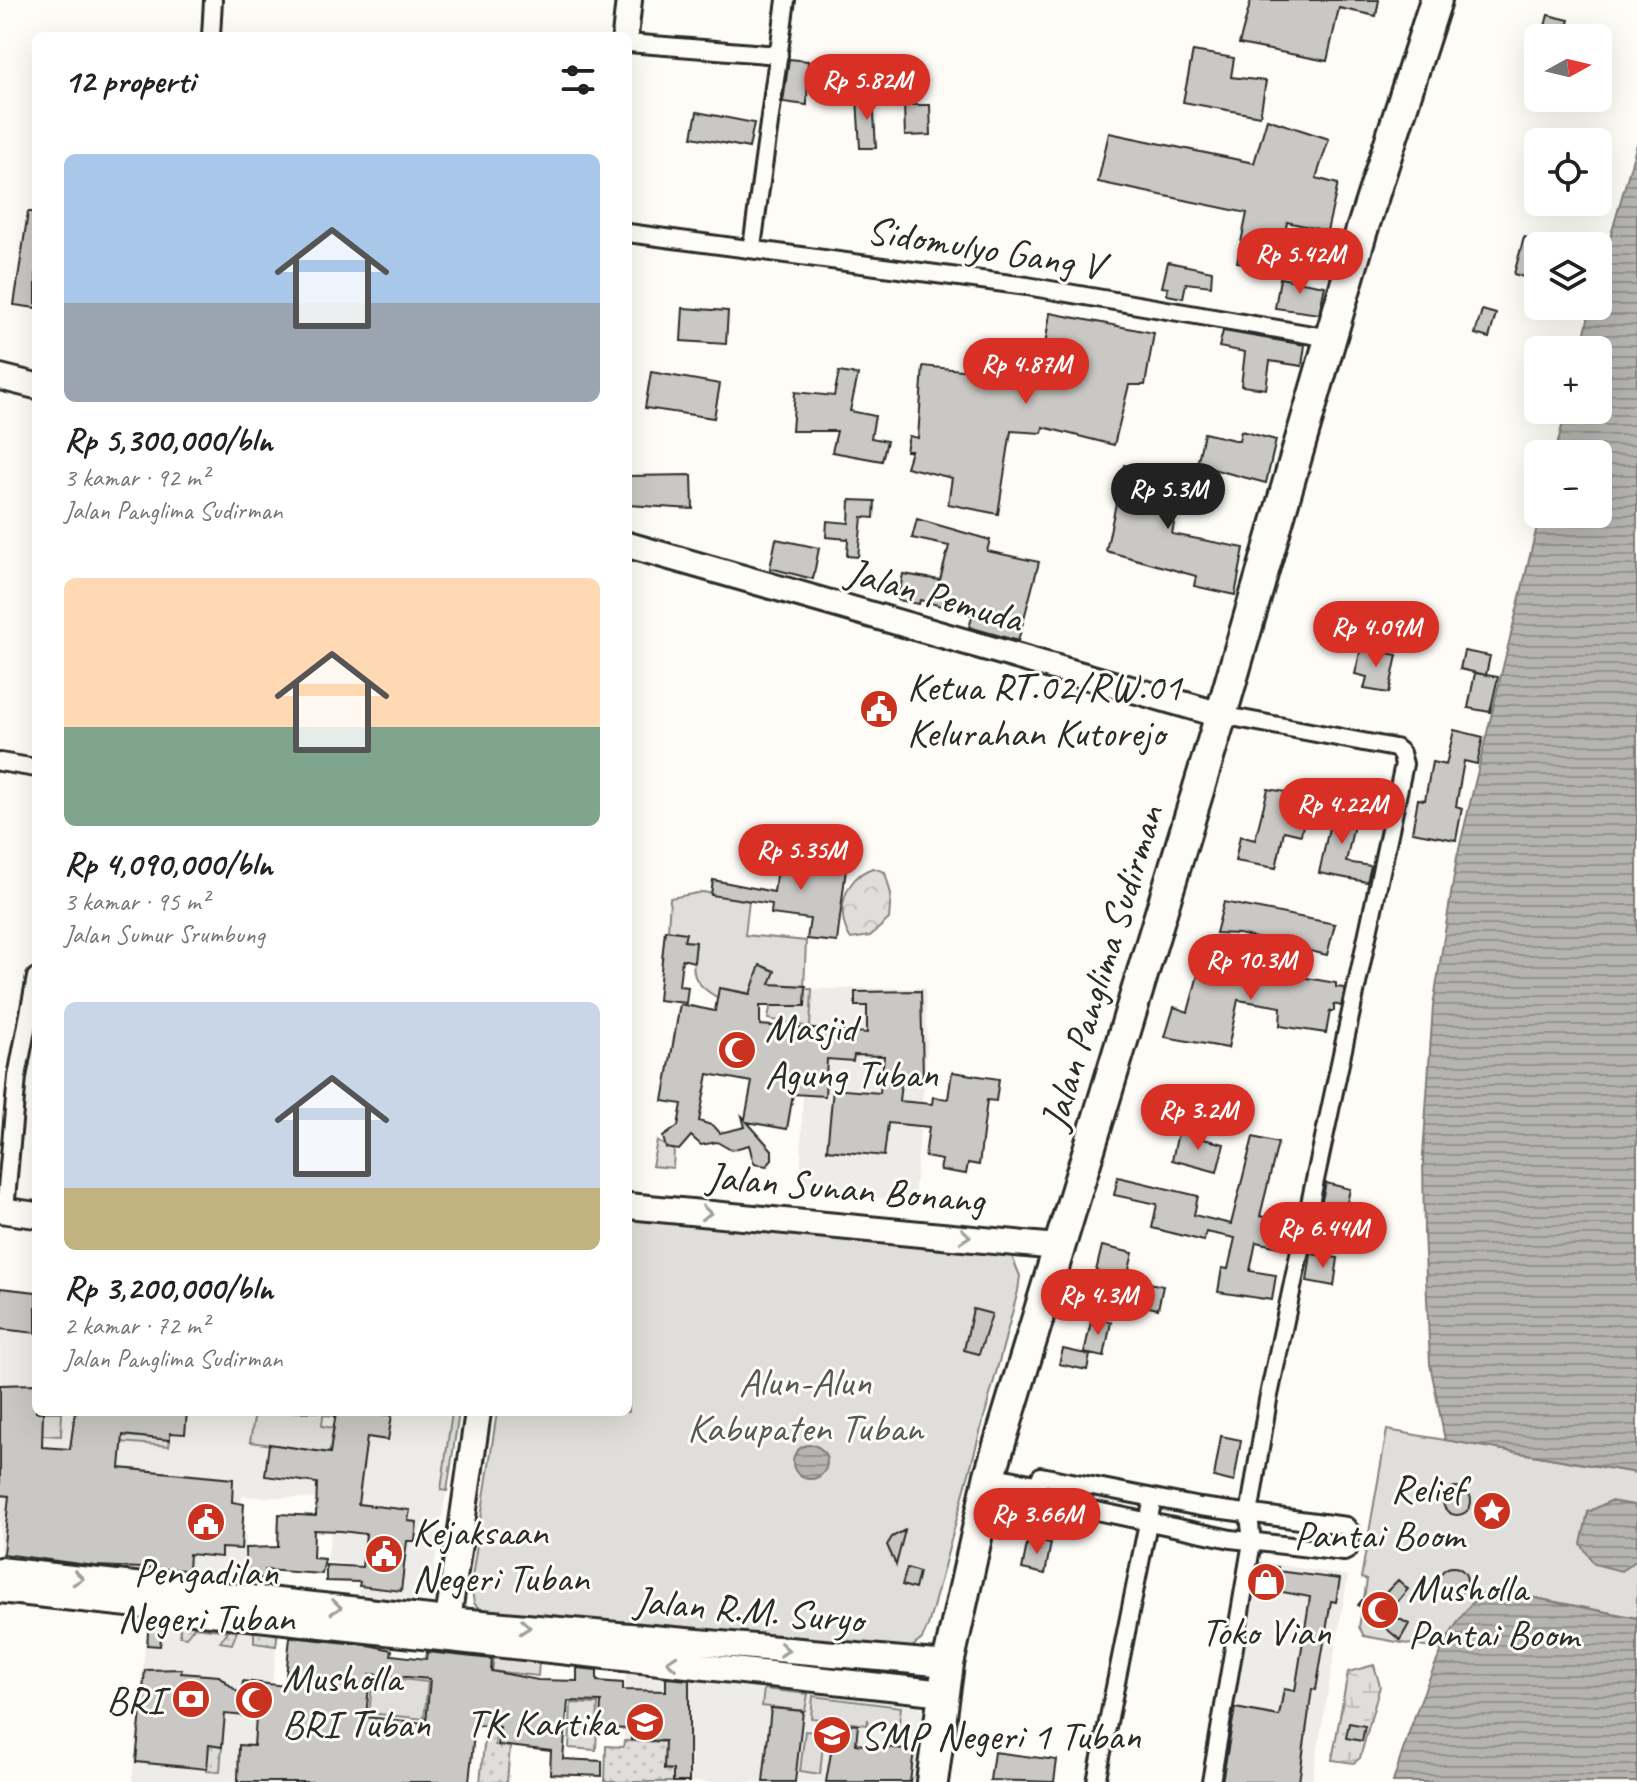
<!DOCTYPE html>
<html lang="id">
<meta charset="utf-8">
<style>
body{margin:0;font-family:Caveat,sans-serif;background:#f6f6f6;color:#222;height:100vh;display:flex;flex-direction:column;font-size:30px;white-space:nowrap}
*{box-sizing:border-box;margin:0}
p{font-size:26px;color:#767676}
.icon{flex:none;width:44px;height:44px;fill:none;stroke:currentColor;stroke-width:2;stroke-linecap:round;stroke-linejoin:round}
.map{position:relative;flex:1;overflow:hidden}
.sheet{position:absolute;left:32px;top:32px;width:600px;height:1384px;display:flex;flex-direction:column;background:#fff;border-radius:12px;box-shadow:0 8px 32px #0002}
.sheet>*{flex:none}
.needle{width:52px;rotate:82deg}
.fabs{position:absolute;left:1524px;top:24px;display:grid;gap:16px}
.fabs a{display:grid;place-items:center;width:88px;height:88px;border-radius:12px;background:#fff;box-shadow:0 8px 32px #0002;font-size:40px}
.price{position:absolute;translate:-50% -68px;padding:0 18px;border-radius:28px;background:#d93025;color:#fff;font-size:26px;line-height:52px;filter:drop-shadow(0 2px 4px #0008)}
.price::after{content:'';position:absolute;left:50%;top:48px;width:24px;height:18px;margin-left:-12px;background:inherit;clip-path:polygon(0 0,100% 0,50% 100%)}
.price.selected{background:#222;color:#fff}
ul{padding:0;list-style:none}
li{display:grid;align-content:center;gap:16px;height:424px;padding:0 32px}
li span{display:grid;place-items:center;height:248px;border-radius:12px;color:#555}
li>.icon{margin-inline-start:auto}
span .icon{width:144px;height:144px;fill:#fffc;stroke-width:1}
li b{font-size:34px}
h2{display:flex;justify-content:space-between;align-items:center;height:96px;padding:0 32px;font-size:34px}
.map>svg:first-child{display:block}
.built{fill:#edece8}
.grass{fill:url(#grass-dots);stroke:#858482;stroke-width:2}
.forest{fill:url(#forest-crowns);stroke:#858482;stroke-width:2}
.wetland{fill:url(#wetland-marsh);stroke:#858482;stroke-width:2}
.green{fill:#dfdeda;stroke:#858482;stroke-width:2}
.water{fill:url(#water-rules);stroke:#7e7d7b;stroke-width:2}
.building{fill:#c9c8c4;stroke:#2b2b2b;stroke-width:2;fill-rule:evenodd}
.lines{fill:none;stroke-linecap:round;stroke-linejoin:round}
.street-casing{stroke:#2b2b2b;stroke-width:22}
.secondary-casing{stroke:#2b2b2b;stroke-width:30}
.highway-casing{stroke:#2b2b2b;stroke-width:36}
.street{stroke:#fdfcf7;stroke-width:16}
.secondary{stroke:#fdfcf7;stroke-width:24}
.highway{stroke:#fdfcf7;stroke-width:30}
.oneway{stroke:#9e9e9b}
.labels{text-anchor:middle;stroke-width:6;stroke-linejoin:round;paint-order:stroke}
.street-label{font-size:40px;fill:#2b2b2b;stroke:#fdfcf7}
.poi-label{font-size:40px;fill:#2b2b2b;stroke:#fdfcf7;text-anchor:start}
.park-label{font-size:40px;fill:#585857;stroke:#fdfcf7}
</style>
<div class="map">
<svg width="1637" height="1782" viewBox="0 0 1637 1782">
<defs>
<pattern id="grass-dots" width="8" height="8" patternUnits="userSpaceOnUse" patternTransform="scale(2)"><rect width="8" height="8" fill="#dfdeda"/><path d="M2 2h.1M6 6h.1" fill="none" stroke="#c0bfbb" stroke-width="1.8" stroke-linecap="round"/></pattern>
<pattern id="forest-crowns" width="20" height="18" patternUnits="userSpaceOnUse" patternTransform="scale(2)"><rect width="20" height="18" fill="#dfdeda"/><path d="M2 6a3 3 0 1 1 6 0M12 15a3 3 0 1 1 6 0" fill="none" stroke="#c0bfbb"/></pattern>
<pattern id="wetland-marsh" width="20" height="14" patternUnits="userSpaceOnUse" patternTransform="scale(2)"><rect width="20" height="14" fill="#dfdeda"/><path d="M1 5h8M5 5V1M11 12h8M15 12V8" fill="none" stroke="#c0bfbb"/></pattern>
<pattern id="water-rules" width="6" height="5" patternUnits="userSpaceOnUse" patternTransform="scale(2)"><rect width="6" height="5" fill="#b5b4b1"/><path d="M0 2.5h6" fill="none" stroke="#939390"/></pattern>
</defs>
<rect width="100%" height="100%" fill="#fdfcf7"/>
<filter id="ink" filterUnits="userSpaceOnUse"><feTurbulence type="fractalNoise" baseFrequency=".0125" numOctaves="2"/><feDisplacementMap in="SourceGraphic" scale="16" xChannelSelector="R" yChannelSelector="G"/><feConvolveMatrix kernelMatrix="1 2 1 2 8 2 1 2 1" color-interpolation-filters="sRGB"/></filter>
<g filter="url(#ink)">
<path class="built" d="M925,988L927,1046L914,1201L800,1191L805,1026H810L812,989Z
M0,1287L36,1292V1412H459L430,1594L410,1601L358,1595L362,1566L327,1562L335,1501L324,1499L242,1496L238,1534L246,1536L241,1584L0,1559Z
M1258,1561L1348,1576L1312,1782H1220Z
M148,1617L278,1630L262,1782H132Z
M626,1668L666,1671V1702H689L690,1673L917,1701L925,1719L918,1782H605L606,1746H624Z"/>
<path class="grass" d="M180,1620L239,1626L232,1644L220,1642L228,1631L194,1627L186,1637L180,1636Z
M254,1628L278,1630L276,1646L254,1643Z
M492,1671L503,1672L495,1745L510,1747L507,1782H480Z
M624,1741L666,1742L664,1769L674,1770V1782H605L606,1746L623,1747Z
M208,1744L222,1746L220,1772L206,1771Z"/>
<path class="forest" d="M873,868L885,872L891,894L889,919L870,936L851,939C834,914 844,877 873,868Z"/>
<path class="wetland" d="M1374,1665L1380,1686L1360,1758L1354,1763L1332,1760L1348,1672Z"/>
<path class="green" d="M703,892L749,901L745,935L806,941L804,989H812L810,1027L768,1019L772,997L720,988L718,998C687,980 693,971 696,943L684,941L685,933L668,930L670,898Z
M657,1141L674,1151L673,1168L652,1166Z
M628,1210L1011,1254L1020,1276L1018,1291L928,1626L922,1639L908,1650L483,1613L474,1603L471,1584L497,1412H628Z
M43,1412H62L61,1436L26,1434Z
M255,1412H336L335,1416L323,1415L322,1426L333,1428L330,1453L250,1442Z
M452,1412H459L447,1491L441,1490Z
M1387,1430L1637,1473V1618L1494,1590L1450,1634L1441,1650L1364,1636L1359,1627L1367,1580L1361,1578Z
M84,1432L170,1440L169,1446L84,1439Z
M494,1657L539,1662L538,1676L492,1671Z
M373,1676L428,1682L424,1719L369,1713Z
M764,1689L808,1694L805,1711L762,1706Z
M813,1696L901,1707L898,1731L868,1727V1719L867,1725L811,1718Z
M571,1703L598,1704L596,1750L569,1748Z
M805,1731L824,1733L820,1774L800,1771Z"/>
<path class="water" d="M1637,144V1473L1445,1440L1430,1364L1424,1232L1423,1155L1433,1006L1457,857L1540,514H1598V454H1555L1566,410H1598V350H1581L1591,306H1598V280Z
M793 1462a17 17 0 1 1 34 0a17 17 0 1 1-34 0Z
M1610,1501L1634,1505L1637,1511V1560L1621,1571L1594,1564L1581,1544L1588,1512Z
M1494,1590L1637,1618V1782H1393C1405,1743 1449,1596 1494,1590Z"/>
<path class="building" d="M1251,0H1379L1376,16L1339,8L1327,61L1239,44Z
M1548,15L1569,20L1565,36L1544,30Z
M1193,51L1234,58L1231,77L1266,81L1260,116L1183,102Z
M789,59L808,61L807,105L783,102Z
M873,96L876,148H860L857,97Z
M904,105H930L931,135L905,136Z
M697,112L754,123L749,148L692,137Z
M1267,119L1329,139L1316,178L1338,184L1327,231L1287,222L1279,269L1237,262L1247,213L1098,182L1109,133L1254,163Z
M28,212H36V308L14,305Z
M1524,237L1538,241V258L1530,279L1514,274Z
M1168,262L1212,271L1211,286L1186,283L1183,298L1167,295L1168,288L1162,287Z
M1280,278L1325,286L1319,314L1275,308Z
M683,308L728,311L726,344L681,341Z
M1482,310L1496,314L1489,338L1475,334Z
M1050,313L1154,333L1145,385H1129L1114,445L1043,427L1042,433L1011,431L998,514L948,504L952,478L906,467L911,451H906L909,436L918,438L923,366L1040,378Z
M1223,331L1305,345L1302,366L1270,361L1266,389L1241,386L1245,352L1219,347Z
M651,372L720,384L714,418L645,408Z
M839,372L858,375L850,411L875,416L871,438L887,441L882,461L832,452L837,431H792L795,392L834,396Z
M1241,431L1276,440L1266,483L1197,465L1204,433L1239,441Z
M1124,465L1193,480L1188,504L1178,502L1172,534L1244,548L1235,595L1194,586L1196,576L1106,551Z
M692,475L693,509L628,505V476Z
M850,500L875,501L874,518L862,517L858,557L847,556L848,539L826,537L827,521L849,523Z
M917,519L990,540L987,551L1039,562L1018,641L969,627L973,615L920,600L919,604L898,600L903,574L940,580L949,546L912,538Z
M776,539L819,548L813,579L770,568Z
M1361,648L1397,655L1389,693L1364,689L1367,677L1355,674Z
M1464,651L1490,656L1486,675L1460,669Z
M1475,673L1498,677L1490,712L1468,708Z
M1454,730L1483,737L1477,764L1464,761L1456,806L1462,808L1456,840L1412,832L1418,799L1425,800L1432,762L1446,765Z
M1268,789L1309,796L1301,835L1284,831L1276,868L1235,861L1240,836L1255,840Z
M1335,801L1358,806L1346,862L1371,866L1367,882L1319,873Z
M779,851L847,860L837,942L807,939L810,919L771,914L772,904L711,895L713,880L774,892Z
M1224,902L1335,924L1327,955L1239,934L1216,933Z
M665,930L686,933L684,941L696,942L694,962L682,959L679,986L688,987L686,1003L658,1000Z
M1202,960L1336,983V987L1345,988L1341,1006L1334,1004V1011H1330L1326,1033L1280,1026L1281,1007L1238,1000L1228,1048L1165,1037L1174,1007L1188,1012Z
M760,965L775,971L770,984L806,986L805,1006H760V1025L867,1033V1006H855V992L921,991L923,1076L902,1075L899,1101L932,1104L933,1097L948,1099L952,1072L999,1079L996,1101L987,1100L979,1165L968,1163L966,1174L940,1170L942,1160L925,1157L929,1127L888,1123L884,1156L827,1150L833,1089L880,1093L884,1056L854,1055L853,1061L827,1059L825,1096L793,1094L787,1129L747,1122L772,1150V1160L767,1166L754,1164L749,1145L731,1150L717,1142L701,1145L691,1136L679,1150L666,1148L663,1137L678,1126L682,1104L663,1101L680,1004L715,1011L719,988L750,994ZM708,1074L752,1082L745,1119L742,1116L745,1127L720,1133L714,1126L699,1121Z
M1178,1133L1224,1144L1217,1172L1172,1160Z
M1253,1137L1278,1143L1260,1216L1293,1223L1288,1249L1256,1242L1250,1271L1276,1275L1272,1300L1218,1292L1222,1268L1228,1269L1235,1238L1206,1232L1204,1241L1152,1228L1157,1204L1114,1195L1118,1177L1198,1196L1194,1215L1231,1224Z
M1326,1183L1350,1189L1343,1222L1318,1217Z
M1102,1246L1133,1253L1127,1278L1163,1286L1158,1309L1117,1300L1122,1277L1096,1271Z
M1311,1254L1338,1258L1334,1286L1307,1281Z
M0,1288L36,1292V1333L0,1329Z
M973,1309L992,1314L979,1354L964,1350Z
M1092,1317L1111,1322L1104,1357L1084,1353Z
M1063,1349L1090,1355L1087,1370L1059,1364Z
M36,1384V1412H43L42,1447L70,1449L75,1412H187L185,1434L170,1433V1440L123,1435L120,1468L233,1479L232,1502L244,1504L241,1549L221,1548V1557L189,1554L188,1570L95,1566L3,1554L9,1496L0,1495V1385Z
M336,1412L392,1415L388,1440L367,1437L358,1504L410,1510L408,1521L417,1522L415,1541H407L401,1591L359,1586L360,1582L326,1581V1565L362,1567L366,1534L341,1531L314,1530L313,1558L325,1559L322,1574L265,1570V1578L246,1579L245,1548L278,1547L279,1514L316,1516L317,1483L265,1476L269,1444L330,1453Z
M1221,1436L1241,1440L1234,1482L1214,1477Z
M1443 1501a14 14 0 1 1 28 0a14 14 0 1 1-28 0Z
M905,1530L896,1565L887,1545L892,1537Z
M1028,1539L1051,1543L1045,1574L1022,1569Z
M1260,1564L1278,1567L1277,1571L1340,1579L1336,1602L1331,1601L1316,1690L1312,1689L1299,1782H1222L1235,1708L1279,1716L1284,1689L1295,1691L1310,1597L1256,1587Z
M1439 1581a14 14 0 1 1 28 0a14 14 0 1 1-28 0Z
M907,1568L919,1572L915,1589L902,1585Z
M1398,1580L1408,1589L1388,1613L1409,1624L1400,1640L1358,1605L1362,1600L1373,1606Z
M149,1621L163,1623L160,1646L147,1645Z
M290,1637L368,1645L392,1650L391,1655L426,1659L427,1652L492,1659L491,1671L538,1680L577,1681V1668L597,1670V1681L623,1683V1690L666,1691V1678L689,1680V1782H673V1770L664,1769L665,1741L631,1740V1729L600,1728L601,1702L568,1701L563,1759L602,1761V1776L550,1774L551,1751L498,1745L500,1727L475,1725L469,1782H238L239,1745L254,1746L256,1717L225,1714L222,1747L209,1745L207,1769L136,1762L145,1670L182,1669L181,1673L219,1676L241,1695L243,1681L285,1686ZM370,1674L430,1679L426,1723L366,1717Z
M771,1708L803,1711L795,1782H763Z
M836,1723L858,1725L856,1744L914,1750L910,1782H826Z
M1349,1723L1365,1726L1362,1741L1346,1738Z
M994,1752L1057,1760L1054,1782L990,1780Z"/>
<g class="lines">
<defs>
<path id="street" d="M211,36L213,0
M628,43L779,55
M628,233L1027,286L1330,338
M752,247L786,0
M0,762L36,768
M5,1210L17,1077L36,977
M990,1475L1035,1484
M1041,1476L1200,1507L1346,1526L1351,1532L1348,1550L1344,1552L1231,1539L1044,1500L1034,1492Z
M1096,1782L1153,1498
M1211,1782L1252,1542L1249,1515L1268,1400L1404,764L1401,753L1395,748L1221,715"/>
<path id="secondary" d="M625,36L629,0
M0,377L36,386
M628,545L1221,715
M628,1206L1057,1247
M0,1210L36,1215
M0,1570L448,1620L948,1664
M0,1590L944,1693
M446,1634L478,1412"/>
<path id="highway" d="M932,1782L948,1664L990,1475L1221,715L1361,233L1436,0"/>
</defs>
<use href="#street" class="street-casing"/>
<use href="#secondary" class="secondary-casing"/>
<use href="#highway" class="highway-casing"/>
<use href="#street" class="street"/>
<use href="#secondary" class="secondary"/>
<use href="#highway" class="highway"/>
</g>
<defs><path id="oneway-chevron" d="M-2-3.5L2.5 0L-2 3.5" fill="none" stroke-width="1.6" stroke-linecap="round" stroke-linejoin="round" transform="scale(2)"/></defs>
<g class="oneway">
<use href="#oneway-chevron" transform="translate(706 1213) rotate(5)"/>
<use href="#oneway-chevron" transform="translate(965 1236) rotate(5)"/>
<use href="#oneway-chevron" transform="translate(78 1578) rotate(6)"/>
<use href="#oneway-chevron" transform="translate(336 1607) rotate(6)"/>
<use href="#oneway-chevron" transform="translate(525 1627) rotate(5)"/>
<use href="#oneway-chevron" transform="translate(784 1650) rotate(5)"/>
<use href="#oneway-chevron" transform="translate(672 1662) rotate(-174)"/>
</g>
</g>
<defs>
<symbol id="civic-disc" viewBox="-11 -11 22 22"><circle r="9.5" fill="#c8321e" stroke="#fdfcf7"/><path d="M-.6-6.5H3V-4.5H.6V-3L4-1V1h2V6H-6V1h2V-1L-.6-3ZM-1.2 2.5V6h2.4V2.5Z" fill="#fff"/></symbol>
<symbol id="mosque-disc" viewBox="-11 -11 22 22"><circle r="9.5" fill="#c8321e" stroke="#fdfcf7"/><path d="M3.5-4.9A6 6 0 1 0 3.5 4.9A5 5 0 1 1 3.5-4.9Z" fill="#fff"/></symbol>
<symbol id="sight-disc" viewBox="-11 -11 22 22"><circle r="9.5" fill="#c8321e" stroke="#fdfcf7"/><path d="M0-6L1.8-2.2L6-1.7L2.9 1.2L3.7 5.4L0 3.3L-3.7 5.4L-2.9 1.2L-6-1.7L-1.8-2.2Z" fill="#fff"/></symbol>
<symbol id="shop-disc" viewBox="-11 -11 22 22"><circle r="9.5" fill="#c8321e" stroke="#fdfcf7"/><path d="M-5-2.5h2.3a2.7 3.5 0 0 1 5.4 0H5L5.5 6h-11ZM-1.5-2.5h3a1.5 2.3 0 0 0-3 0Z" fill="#fff"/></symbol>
<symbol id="bank-disc" viewBox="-11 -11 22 22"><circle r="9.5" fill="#c8321e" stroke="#fdfcf7"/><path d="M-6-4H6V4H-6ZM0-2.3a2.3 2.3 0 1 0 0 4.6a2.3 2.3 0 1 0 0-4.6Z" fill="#fff"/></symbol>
<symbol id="school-disc" viewBox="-11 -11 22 22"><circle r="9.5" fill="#c8321e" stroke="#fdfcf7"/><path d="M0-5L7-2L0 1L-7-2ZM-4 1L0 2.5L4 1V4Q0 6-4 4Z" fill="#fff"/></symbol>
</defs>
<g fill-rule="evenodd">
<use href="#civic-disc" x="857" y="687" width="44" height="44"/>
<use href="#mosque-disc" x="715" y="1028" width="44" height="44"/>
<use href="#sight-disc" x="1470" y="1489" width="44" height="44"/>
<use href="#civic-disc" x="184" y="1500" width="44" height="44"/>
<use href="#civic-disc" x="362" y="1532" width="44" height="44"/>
<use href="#shop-disc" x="1244" y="1560" width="44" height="44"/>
<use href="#mosque-disc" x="1358" y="1588" width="44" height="44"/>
<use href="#bank-disc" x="169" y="1677" width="44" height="44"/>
<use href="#mosque-disc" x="232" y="1678" width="44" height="44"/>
<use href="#school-disc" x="623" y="1700" width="44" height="44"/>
<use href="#school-disc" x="810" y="1713" width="44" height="44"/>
</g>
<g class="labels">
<g class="street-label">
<text transform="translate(985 247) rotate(9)" y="14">Sidomulyo Gang V</text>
<text transform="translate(935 594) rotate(16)" y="14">Jalan Pemuda</text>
<text transform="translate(1101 967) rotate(-73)" y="14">Jalan Panglima Sudirman</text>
<text transform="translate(846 1187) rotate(5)" y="14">Jalan Sunan Bonang</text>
<text transform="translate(749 1609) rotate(5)" y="14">Jalan R.M. Suryo</text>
</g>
<g class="poi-label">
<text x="907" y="700">Ketua RT.02/RW.01<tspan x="907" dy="46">Kelurahan Kutorejo</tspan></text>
<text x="765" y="1041">Masjid<tspan x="765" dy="46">Agung Tuban</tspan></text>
<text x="1464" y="1502" text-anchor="end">Relief<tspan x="1464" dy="46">Pantai Boom</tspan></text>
<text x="412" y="1545">Kejaksaan<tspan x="412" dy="46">Negeri Tuban</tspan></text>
<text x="206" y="1585" text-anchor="middle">Pengadilan<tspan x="206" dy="46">Negeri Tuban</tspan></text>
<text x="1408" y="1601">Musholla<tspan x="1408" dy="46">Pantai Boom</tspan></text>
<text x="1266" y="1645" text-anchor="middle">Toko Vian</text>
<text x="282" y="1691">Musholla<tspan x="282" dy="46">BRI Tuban</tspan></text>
<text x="163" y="1713" text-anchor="end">BRI</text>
<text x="617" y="1736" text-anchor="end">TK Kartika</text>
<text x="860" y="1749">SMP Negeri 1 Tuban</text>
</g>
<g class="park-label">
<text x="805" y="1395">Alun-Alun<tspan x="805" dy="46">Kabupaten Tuban</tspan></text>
</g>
</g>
</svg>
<div class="fabs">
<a><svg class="needle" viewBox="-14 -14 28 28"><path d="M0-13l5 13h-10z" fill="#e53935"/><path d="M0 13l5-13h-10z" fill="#767676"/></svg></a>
<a><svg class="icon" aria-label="locate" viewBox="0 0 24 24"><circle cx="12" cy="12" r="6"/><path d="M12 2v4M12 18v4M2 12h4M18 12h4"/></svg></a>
<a><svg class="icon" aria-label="layers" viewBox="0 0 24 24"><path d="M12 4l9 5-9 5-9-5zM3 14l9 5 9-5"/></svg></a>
<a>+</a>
<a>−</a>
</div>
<b class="price" style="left:867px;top:122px">Rp 5.82M</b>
<b class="price" style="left:1300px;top:296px">Rp 5.42M</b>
<b class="price" style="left:1026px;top:406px">Rp 4.87M</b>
<b class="price selected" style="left:1168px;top:531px">Rp 5.3M</b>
<b class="price" style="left:1376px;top:669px">Rp 4.09M</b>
<b class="price" style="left:1342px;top:846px">Rp 4.22M</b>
<b class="price" style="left:801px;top:892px">Rp 5.35M</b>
<b class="price" style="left:1251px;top:1002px">Rp 10.3M</b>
<b class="price" style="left:1198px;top:1152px">Rp 3.2M</b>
<b class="price" style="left:1323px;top:1270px">Rp 6.44M</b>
<b class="price" style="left:1098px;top:1337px">Rp 4.3M</b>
<b class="price" style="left:1037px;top:1556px">Rp 3.66M</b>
<section class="sheet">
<h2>12 properti<svg class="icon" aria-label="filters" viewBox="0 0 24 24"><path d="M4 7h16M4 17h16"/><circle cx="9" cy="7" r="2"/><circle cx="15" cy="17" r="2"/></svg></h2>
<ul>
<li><span style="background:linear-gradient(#a9c7e8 60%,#9aa5b1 0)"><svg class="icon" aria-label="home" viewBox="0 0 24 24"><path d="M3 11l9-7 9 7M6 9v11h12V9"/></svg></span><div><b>Rp 5,300,000/bln</b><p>3 kamar · 92 m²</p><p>Jalan Panglima Sudirman</p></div></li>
<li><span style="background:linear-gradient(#ffd9b3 60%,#7fa58c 0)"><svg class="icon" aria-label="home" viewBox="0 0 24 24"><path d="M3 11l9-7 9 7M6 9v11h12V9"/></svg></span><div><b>Rp 4,090,000/bln</b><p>3 kamar · 95 m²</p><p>Jalan Sumur Srumbung</p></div></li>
<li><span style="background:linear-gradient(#c9d6e8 75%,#c2b280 0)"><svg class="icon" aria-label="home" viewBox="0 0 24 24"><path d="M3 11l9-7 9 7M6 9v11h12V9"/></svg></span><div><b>Rp 3,200,000/bln</b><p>2 kamar · 72 m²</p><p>Jalan Panglima Sudirman</p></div></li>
</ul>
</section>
</div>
